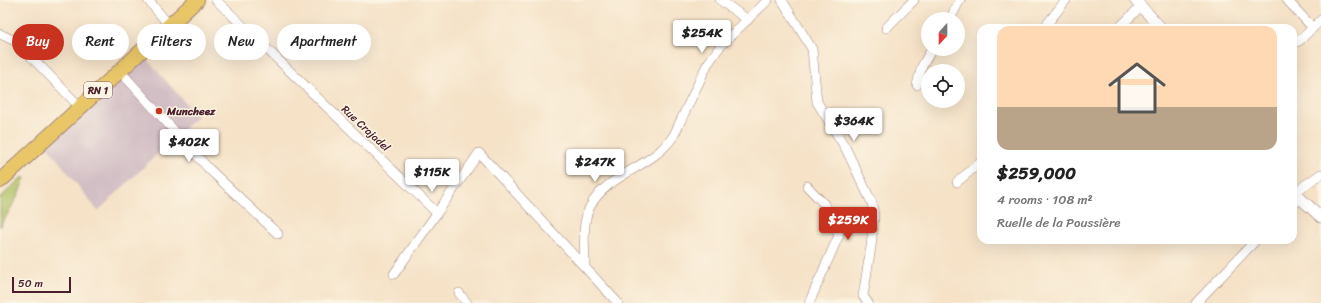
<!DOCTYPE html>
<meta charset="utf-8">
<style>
body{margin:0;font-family:Sriracha,sans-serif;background:#f6f6f6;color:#222;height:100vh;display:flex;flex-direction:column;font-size:15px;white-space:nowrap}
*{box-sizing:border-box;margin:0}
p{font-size:13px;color:#767676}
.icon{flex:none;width:22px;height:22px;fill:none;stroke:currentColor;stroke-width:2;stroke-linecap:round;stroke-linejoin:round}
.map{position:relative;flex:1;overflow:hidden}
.details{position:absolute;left:977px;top:24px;width:320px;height:220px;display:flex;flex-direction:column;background:#fff;border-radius:12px;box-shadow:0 4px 16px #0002}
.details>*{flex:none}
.guide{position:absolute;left:12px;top:24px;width:380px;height:36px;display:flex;gap:8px}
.needle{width:26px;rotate:201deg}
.buttons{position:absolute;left:921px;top:12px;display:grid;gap:8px}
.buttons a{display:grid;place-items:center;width:44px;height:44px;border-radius:50%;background:#fff;box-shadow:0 4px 16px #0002;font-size:20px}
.scale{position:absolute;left:12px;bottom:10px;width:59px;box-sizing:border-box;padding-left:4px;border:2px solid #4a1f2b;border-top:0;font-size:11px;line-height:14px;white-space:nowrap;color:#4a1f2b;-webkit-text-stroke:3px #fcf5e5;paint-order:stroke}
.price{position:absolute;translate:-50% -34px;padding:0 9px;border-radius:4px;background:#fff;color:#222;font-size:13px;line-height:26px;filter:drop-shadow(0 1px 2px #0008)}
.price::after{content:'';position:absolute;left:50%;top:24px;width:12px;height:9px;margin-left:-6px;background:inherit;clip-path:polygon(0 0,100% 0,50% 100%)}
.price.active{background:#c8321e;color:#fff}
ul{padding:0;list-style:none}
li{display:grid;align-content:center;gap:8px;height:212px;padding:0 20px}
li+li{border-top:1px solid #e0e0e0}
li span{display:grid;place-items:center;height:124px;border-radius:12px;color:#555}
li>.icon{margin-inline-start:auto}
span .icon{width:72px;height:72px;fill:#fffc;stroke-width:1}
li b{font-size:17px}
.tag{padding:0 14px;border-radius:18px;background:#fff;box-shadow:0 4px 16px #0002;font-size:14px;line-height:36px}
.tag.active{background:#c8321e;color:#fff}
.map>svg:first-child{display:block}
.industrial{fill:#d2bec5}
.green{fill:#adc165;stroke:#7c7048}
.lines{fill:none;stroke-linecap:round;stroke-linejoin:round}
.minor-casing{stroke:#a08079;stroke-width:10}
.tertiary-casing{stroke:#a08079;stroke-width:12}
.primary-casing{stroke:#a08079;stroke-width:16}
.minor{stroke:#fff;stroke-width:9}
.tertiary{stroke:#fff;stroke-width:11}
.primary{stroke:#e9c769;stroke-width:14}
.poi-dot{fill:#c8321e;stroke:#fcf5e5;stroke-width:1.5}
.labels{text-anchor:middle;stroke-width:3;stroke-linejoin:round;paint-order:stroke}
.shield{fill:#fcf5e5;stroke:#7f5f63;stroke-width:1}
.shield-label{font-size:10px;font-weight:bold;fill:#4a1f2b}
.poi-label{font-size:11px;font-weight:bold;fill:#4a1f2b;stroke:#fcf5e5;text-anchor:start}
.street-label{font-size:11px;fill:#4a1f2b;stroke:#fcf5e5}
</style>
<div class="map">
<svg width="1321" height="303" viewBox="0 0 1321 303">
<rect width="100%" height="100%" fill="#fcf5e5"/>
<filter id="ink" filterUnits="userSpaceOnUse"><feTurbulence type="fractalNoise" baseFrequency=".025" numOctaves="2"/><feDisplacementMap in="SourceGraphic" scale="8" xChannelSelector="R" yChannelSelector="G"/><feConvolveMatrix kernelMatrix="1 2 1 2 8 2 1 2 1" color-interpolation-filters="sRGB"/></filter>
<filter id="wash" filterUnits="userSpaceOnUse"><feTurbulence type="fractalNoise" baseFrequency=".012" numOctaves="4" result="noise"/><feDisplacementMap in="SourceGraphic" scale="16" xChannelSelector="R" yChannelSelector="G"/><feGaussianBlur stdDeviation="0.9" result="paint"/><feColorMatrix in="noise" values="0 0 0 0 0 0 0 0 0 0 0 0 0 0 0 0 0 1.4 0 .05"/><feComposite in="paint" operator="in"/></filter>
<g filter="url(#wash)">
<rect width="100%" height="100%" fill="#f5e2c7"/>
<path class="industrial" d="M144,56L197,116L98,211L47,146Z"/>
<path class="green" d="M21,178H25L17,197L0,227V198Z"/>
</g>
<g filter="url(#ink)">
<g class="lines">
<defs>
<path id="minor" d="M148,0L169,25
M216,0L437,213L479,153L618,303
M720,0L748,20
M782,0L812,49L817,102L845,147L872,203L874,215L871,247L863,296L868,303
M1287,0L1313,28
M950,19L960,0
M886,28L914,0
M1044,28L1066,0
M1119,28L1141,6
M0,34L17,42L80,107
M1293,43L1299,41L1321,20
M120,71L208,168L278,234
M917,85L922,66L932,49
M957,182L981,162
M807,186L824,204L839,235L809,303
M1295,192L1321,174
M1293,205L1300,198
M585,267C585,250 582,230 587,214C600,174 652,170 674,135L707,65L721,45L768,0
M394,274L437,213
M459,293L467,303
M1196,303L1256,240"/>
<path id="tertiary" d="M1135,0L1161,28
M1293,188L1300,198L1321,217"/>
<path id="primary" d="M0,181L197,0"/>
</defs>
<use href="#minor" class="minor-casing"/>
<use href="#tertiary" class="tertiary-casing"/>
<use href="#primary" class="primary-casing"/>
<use href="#minor" class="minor"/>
<use href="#tertiary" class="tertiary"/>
<use href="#primary" class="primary"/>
</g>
</g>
<circle class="poi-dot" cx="159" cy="111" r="4"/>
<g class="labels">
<rect class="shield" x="84" y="82" width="28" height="16" rx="3"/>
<g class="shield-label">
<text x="98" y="94">RN 1</text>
</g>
<g class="poi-label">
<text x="167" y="115">Muncheez</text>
</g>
<g class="street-label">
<text transform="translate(366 128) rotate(43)" y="4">Rue Crajadel</text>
</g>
</g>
</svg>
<div class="buttons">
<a><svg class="needle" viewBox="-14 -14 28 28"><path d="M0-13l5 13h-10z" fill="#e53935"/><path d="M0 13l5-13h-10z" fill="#767676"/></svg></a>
<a><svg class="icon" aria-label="locate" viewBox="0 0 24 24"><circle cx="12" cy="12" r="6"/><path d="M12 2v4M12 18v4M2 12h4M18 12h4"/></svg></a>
</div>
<div class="scale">50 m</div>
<b class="price" style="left:702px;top:54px">$254K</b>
<b class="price" style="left:854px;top:142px">$364K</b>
<b class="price" style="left:189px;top:163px">$402K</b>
<b class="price" style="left:595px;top:183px">$247K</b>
<b class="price" style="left:432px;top:193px">$115K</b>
<b class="price active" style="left:848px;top:241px">$259K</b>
<div class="guide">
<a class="tag active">Buy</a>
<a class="tag">Rent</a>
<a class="tag">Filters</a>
<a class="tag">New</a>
<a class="tag">Apartment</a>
</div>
<section class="details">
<ul>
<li><span style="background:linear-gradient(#ffd9b3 65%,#b9a48a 0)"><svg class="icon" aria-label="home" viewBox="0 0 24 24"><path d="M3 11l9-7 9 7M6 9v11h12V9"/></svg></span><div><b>$259,000</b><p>4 rooms · 108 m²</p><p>Ruelle de la Poussière</p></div></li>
</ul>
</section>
</div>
